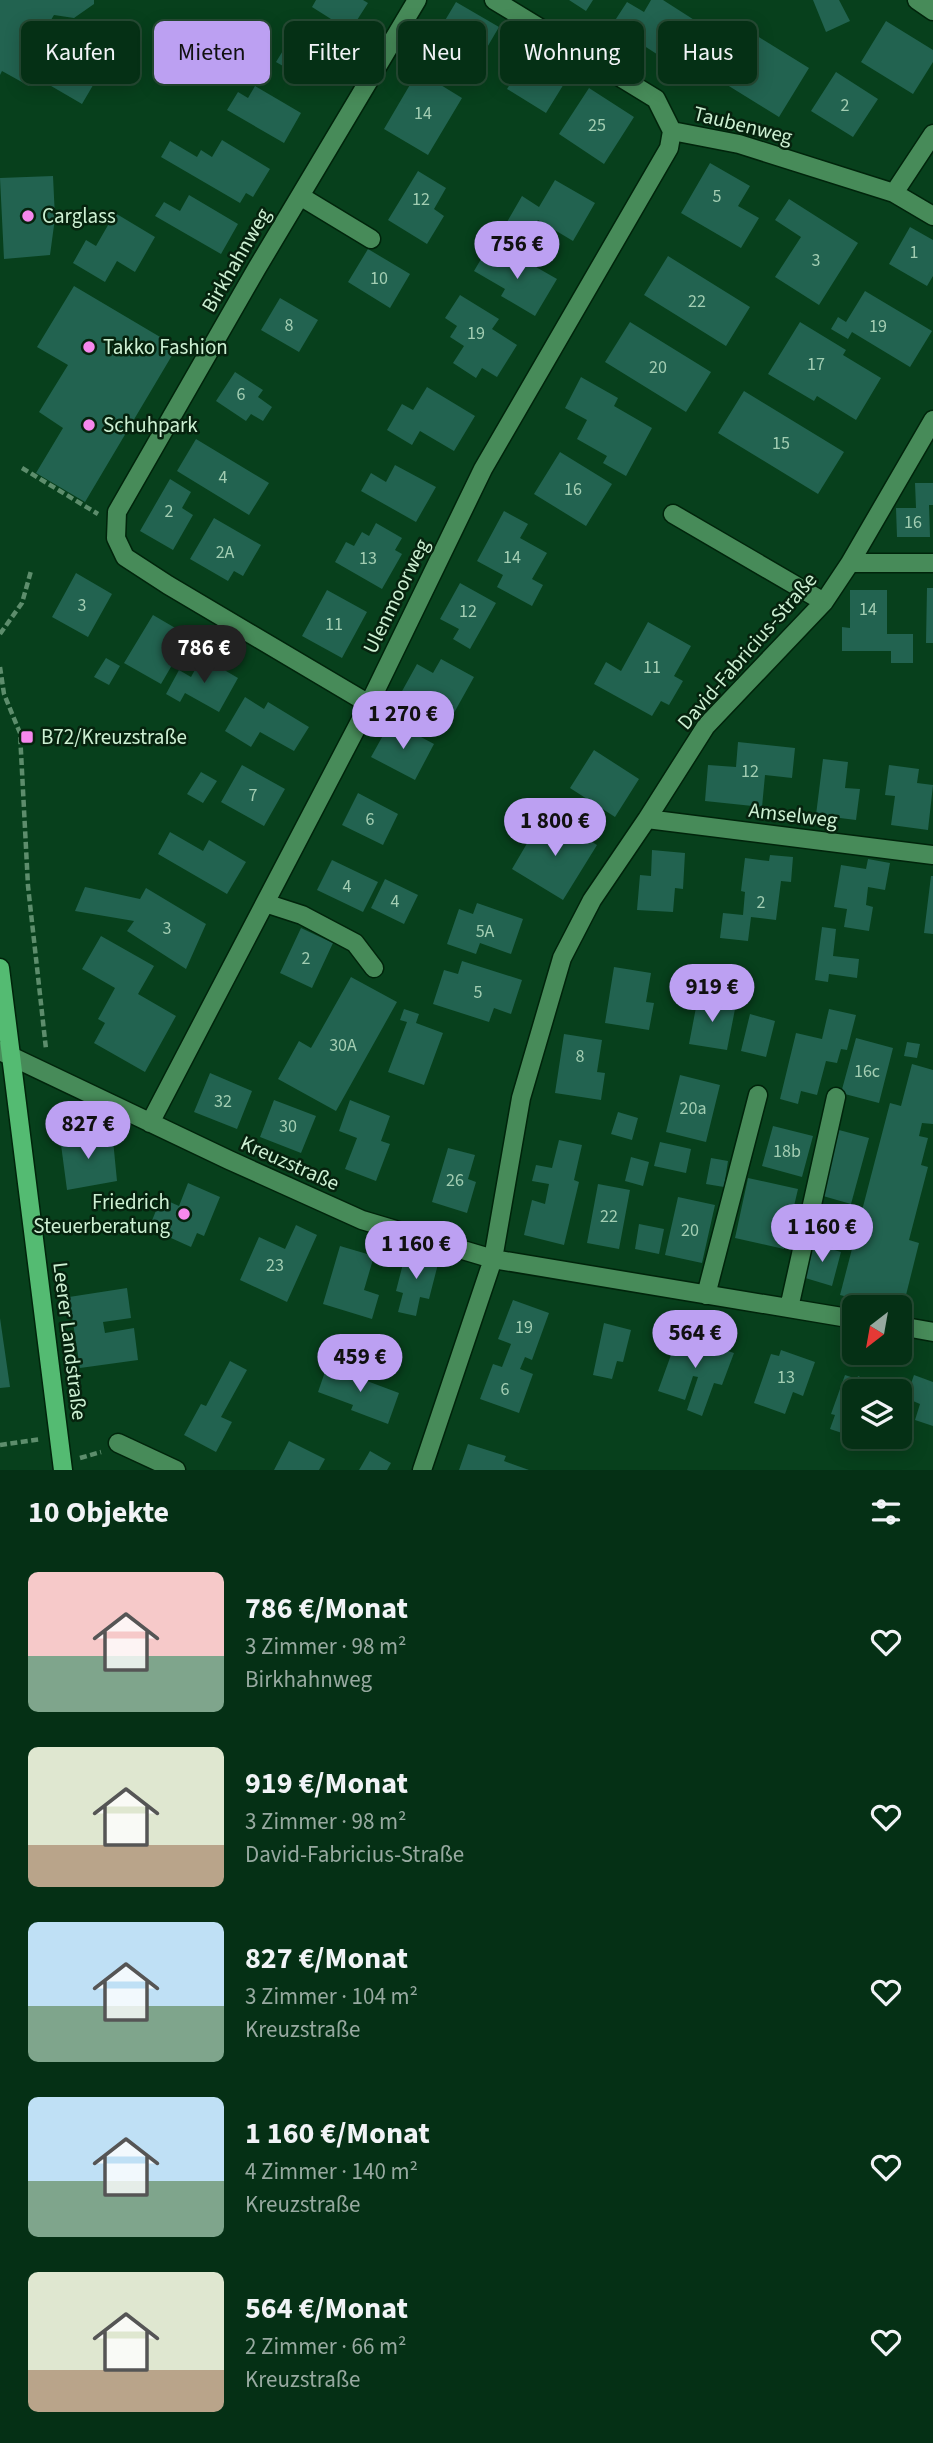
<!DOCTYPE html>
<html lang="de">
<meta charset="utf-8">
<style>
body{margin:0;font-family:"Source Sans 3",sans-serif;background:#133c22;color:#f1f3f6;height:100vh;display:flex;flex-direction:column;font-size:26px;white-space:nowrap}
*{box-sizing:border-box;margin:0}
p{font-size:23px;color:#97a9a0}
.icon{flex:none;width:38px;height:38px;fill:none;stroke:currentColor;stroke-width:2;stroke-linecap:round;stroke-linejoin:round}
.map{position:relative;height:1470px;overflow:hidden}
.sheet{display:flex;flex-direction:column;background:#053015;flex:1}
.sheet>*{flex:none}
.hud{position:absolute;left:21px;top:21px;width:892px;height:63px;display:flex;gap:14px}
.needle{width:46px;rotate:211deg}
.controls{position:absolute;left:842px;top:1295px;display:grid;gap:14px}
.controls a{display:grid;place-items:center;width:70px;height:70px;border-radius:10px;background:#053015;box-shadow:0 4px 18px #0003,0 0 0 2px #264b34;font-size:35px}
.price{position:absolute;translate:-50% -60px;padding:0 16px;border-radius:24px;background:#bca0f2;color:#111;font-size:23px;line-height:46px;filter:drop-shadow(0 2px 4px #0008)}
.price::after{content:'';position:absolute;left:50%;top:42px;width:21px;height:16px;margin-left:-10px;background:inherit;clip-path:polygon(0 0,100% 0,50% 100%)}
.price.active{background:#222;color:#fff}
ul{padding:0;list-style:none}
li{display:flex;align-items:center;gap:21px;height:175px;padding:0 28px}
li span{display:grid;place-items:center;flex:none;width:196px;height:140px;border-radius:10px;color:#555}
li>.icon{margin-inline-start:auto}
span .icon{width:84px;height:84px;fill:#fffc;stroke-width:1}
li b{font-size:30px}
h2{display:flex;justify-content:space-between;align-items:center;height:84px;padding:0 28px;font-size:30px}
.tag{padding:0 24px;border-radius:10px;background:#053015;box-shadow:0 4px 18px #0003,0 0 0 2px #264b34;font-size:24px;line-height:63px}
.tag.active{background:#bca0f2;color:#111}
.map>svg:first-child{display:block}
.building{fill:#226350}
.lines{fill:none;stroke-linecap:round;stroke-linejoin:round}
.minor-casing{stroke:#00240b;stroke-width:21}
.major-casing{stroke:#00240b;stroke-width:21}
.path{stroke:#5d8d6c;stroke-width:4.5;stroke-dasharray:7 3.5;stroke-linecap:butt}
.minor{stroke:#478b59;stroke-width:18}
.major{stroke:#54bb72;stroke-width:18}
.poi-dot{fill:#f688ed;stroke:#06230e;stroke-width:2.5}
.labels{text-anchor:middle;stroke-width:5;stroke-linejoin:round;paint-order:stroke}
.number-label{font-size:18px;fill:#a2cdb2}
.street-label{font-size:21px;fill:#cdf0d3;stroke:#06230e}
.poi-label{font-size:21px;fill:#cdf0d3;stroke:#06230e;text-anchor:start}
</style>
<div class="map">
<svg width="933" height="1470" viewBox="0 0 933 1470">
<rect width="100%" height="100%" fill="#07401c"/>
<path class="building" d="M0,0H94V4L74,18L54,15L46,28L106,63L82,104L34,76L29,86L2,71L0,75Z
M316,0H363L368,3L350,31L312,7Z
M569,0H593L586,11Z
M651,0H663L713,32L686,73L612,25L627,2L644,12Z
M813,0H839L850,21L826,32Z
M456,2L499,27L468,80L425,54Z
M886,21L933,50V62L913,94L861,62Z
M295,31L334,55L316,85L276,62Z
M754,34L809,68L779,117L724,83Z
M531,50L570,74L546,113L507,89Z
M418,71L462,98L428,155L384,129Z
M836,72L878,99L853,137L811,111Z
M255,86L301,113L284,143L227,110L238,92L248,98Z
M589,88L634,117L604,164L559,134Z
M222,140L270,169L253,197L246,193L240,203L161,157L170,141L197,157L201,150L212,157Z
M710,163L750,186L738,206L759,218L741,248L681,213Z
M418,171L446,188L434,209L444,216L427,244L388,220Z
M53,176L55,218L50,255L4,259L0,178Z
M555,180L595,203L573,241L538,220L529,235L507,222L522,196L539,207Z
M189,195L238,224L221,254L155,216L164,202L180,211Z
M789,199L858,243L819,305L775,277L801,237L775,220Z
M115,213L155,237L135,272L117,261L105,282L73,263L86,240L96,246Z
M910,227L933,240V276L927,286L889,264Z
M368,249L410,274L390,308L348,282Z
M487,249L511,263L515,255L557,279L535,316L501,296L505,289L474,271Z
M668,256L750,307L726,346L644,295Z
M74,286L177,347L85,502L36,473L63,428L39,412L68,365L37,347Z
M865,291L932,331L910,367L852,332L848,339L831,329L838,317L846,322Z
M460,295L499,319L492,329L517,345L497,377L482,368L476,378L453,363L464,346L450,337L457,326L445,318Z
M280,298L318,320L299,352L261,330Z
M630,322L711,372L686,412L605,362Z
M800,322L846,350L843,355L881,378L856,420L817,396L814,401L768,374Z
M235,372L263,390L258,397L272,407L263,421L251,414L246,421L216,401Z
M581,377L618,398L614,406L652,428L626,476L603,463L607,456L577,439L587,420L565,408Z
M427,387L475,416L454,451L420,431L412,445L387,430L402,404L413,410Z
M744,391L844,452L818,494L718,433Z
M196,439L269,483L249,515L177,471Z
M560,452L612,484L586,526L534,494Z
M395,465L436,487L416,522L361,491L371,473L386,482Z
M170,479L191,492L182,508L193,515L173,550L140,531Z
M915,483H933V505H929L930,537H897L896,508H916Z
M504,511L528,524L520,538L547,553L532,579L543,585L532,606L497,587L503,575L477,561Z
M214,518L261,545L243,576L234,571L228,581L190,559Z
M376,523L402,538L395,550L402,554L382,589L335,562L346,542L354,546L362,532L369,536Z
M76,573L112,594L88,637L52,617Z
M460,583L496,603L470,649L453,639L459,629L440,619Z
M927,588H933V643H926Z
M327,590L367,612L342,658L302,636Z
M850,590H887V634H913V663H891V651H842V627L850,628Z
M153,615L189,636L161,684L124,663Z
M648,622L691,646L674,676L683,681L669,705L661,701L652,716L594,684L606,662L621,671Z
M202,657L238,678L219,712L185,693L180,702L166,694L179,670L191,677Z
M106,658L120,666L109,685L94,677Z
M441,659L474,677L450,720L401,693L417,664L433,673Z
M245,697L264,709L268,702L309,727L294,751L260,732L251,747L225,731Z
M391,721L434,744L415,780L371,757Z
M738,742L795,748L792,778L765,775L762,807L705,801L708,765L736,767Z
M594,750L639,779L615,817L570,788Z
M823,759L848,762L845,788L860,789L856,820L816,815Z
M242,765L285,789L264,826L221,802Z
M889,765L919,769L917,783L933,785L928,830L891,825L895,796L885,795Z
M201,772L217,781L203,803L187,794Z
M358,793L398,814L383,845L342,825Z
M551,817L597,845L563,900L512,869L529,840L535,844Z
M170,832L203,851L209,840L246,862L227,894L158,854Z
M652,850L685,853L683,889L675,888L673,912L637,910L640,875L651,876Z
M770,855L793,857L791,882L781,881L776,920L751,917L748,941L720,938L723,913L743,915L745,892L741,891L745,858L769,861Z
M868,859L890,863L885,890L868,887L866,905L873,907L869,931L844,927L847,909L834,907L841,865L866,869Z
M332,860L378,882L363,912L317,890Z
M931,876H933V934L924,933Z
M385,879L418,895L404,924L371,908Z
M85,887L140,899L146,888L206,924L186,969L127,931L134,921L75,911Z
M477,903L523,919L511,954L480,943L476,954L447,944L459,909L473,914Z
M822,927L836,929L833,956L859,959L857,978L829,974L828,982L815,980Z
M301,928L333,943L312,988L280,973Z
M101,936L154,966L138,994L176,1016L145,1072L94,1043L105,1023L98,1019L115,988L82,969Z
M462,961L522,980L511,1014L494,1008L489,1022L433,1004L444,970L458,974Z
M614,967L651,973L646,1002L654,1003L649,1030L605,1023Z
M351,977L397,1002L336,1111L278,1079L299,1041L311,1048Z
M698,997L736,1004L727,1050L689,1044Z
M404,1009L419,1014L416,1023L443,1033L424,1085L388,1072L407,1022L400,1020Z
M829,1009L856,1015L847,1050L841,1049L837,1063L826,1061L817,1095L801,1091L798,1104L780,1099L796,1033L822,1039Z
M750,1014L775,1021L766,1057L741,1051Z
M564,1034L602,1040L597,1072L605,1073L601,1100L555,1093Z
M856,1038L893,1048L879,1103L841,1093Z
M907,1042L920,1044L917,1058L904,1056Z
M912,1064L933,1070V1124L922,1123L919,1136L928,1138L921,1165L928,1167L909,1240L919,1243L902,1311L900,1307H888L840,1295L890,1103L901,1106Z
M210,1073L252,1091L237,1129L194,1112Z
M680,1075L720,1085L706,1142L666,1132Z
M274,1100L316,1116L301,1153L260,1137Z
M350,1100L390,1116L381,1141L390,1144L376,1181L345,1169L357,1138L339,1131Z
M618,1112L638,1118L632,1140L611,1134Z
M773,1126L813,1136L802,1177L762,1166Z
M839,1130L869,1138L851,1204L823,1196Z
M91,1134L113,1140L117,1181L67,1190L60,1137Z
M559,1140L582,1145L574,1180L579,1182L564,1245L524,1235L532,1200L545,1204L549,1184L532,1181L536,1165L552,1168Z
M660,1142L691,1149L686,1173L654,1166Z
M448,1148L475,1155L468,1179L476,1182L467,1213L432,1202Z
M631,1157L649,1162L643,1186L625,1181Z
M711,1158L728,1161L724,1187L706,1184Z
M748,1178L798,1189L784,1249L735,1238Z
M188,1183L220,1197L204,1236L197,1233L191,1247L171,1238L173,1232L151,1223L161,1198L179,1206Z
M598,1184L630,1190L619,1249L587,1243Z
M678,1197L715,1205L702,1263L665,1255Z
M639,1224L664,1229L659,1254L635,1249Z
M296,1225L317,1235L287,1302L240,1280L259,1237L285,1249Z
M811,1243L841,1252L832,1286L802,1277Z
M340,1246L374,1256L364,1290L379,1295L372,1319L323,1304Z
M406,1252L439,1260L429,1299L420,1297L416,1316L398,1312L403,1293L396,1291Z
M127,1288L131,1318L103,1322L105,1333L134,1328L138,1360L80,1368L69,1297Z
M513,1300L549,1313L532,1360L525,1357L520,1369L533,1374L519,1413L480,1399L493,1364L502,1367L511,1344L498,1339Z
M0,1318L10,1387L0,1388Z
M604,1323L631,1330L623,1362L617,1361L612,1379L593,1375Z
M680,1330L706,1339L704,1343L734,1353L722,1385L714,1383L702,1416L687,1410L698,1377L693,1376L685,1400L658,1391Z
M781,1350L815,1362L803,1396L793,1392L785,1414L754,1403L771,1354L779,1356Z
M230,1361L247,1370L221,1417L232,1422L216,1452L184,1435L201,1404L206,1406Z
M327,1366L399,1393L388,1424L351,1410L353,1405L318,1392Z
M845,1375L857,1379L858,1376L891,1391H854V1437L830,1429L835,1415L831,1414Z
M914,1375L933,1382V1426L915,1420L920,1404L906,1398Z
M289,1441L325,1459L319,1470H274Z
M468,1444L506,1456L504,1461L529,1470H459Z
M370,1451L391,1463L387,1470H359Z"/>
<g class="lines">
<defs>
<path id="minor" d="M494,0L656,99L672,131L739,144L894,193L933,216
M917,0L933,11
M894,193L933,134
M300,196L371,239
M673,514L824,602
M850,563H933
M369,704L168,585L125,557L116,538L117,512L257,268L417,0
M647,819L933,855
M265,903L302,915L355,943L374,968
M0,1051L229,1160L362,1220L493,1259L854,1319
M150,1123L369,704L483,469L669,148L672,131
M706,1295L758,1095
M789,1308L836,1097
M900,1326L933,1332
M118,1443L176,1470
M422,1470L493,1259L521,1098L562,958L592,900L647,819L706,726L824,602L850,563L933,420"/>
<path id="major" d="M0,968L63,1470"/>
</defs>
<use href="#minor" class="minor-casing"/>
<use href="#major" class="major-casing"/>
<path class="path" d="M22,468L98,514
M0,634L22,603L31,571
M0,667L4,694L20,733L28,886L46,1049
M0,1445L41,1439
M80,1458L101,1452"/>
<use href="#minor" class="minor"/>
<use href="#major" class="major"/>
</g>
<g class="poi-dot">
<circle cx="28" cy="216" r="7"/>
<circle cx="89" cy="347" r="7"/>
<circle cx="89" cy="425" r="7"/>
<rect x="20" y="730" width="14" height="14" rx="3.5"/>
<circle cx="184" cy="1214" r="7"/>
</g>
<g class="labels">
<g class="number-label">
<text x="845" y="111">2</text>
<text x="423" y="119">14</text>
<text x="597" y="131">25</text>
<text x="717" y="202">5</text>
<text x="421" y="205">12</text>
<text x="914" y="258">1</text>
<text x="816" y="266">3</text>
<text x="379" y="284">10</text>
<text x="697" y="307">22</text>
<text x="289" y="331">8</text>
<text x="878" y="332">19</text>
<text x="476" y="339">19</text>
<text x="816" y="370">17</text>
<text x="658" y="373">20</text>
<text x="241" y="400">6</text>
<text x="781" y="449">15</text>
<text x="223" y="483">4</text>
<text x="573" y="495">16</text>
<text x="169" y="517">2</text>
<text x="913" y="528">16</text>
<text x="225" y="558">2A</text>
<text x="512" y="563">14</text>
<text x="368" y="564">13</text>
<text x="82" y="611">3</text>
<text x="868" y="615">14</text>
<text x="468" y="617">12</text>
<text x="334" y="630">11</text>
<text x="652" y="673">11</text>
<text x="750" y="777">12</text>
<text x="253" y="801">7</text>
<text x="370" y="825">6</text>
<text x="347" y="892">4</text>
<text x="395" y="907">4</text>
<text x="761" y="908">2</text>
<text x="167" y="934">3</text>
<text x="485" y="937">5A</text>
<text x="306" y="964">2</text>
<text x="478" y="998">5</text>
<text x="343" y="1051">30A</text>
<text x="580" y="1062">8</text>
<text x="867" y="1077">16c</text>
<text x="223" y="1107">32</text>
<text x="693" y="1114">20a</text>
<text x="288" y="1132">30</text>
<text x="787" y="1157">18b</text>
<text x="455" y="1186">26</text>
<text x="609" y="1222">22</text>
<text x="690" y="1236">20</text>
<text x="275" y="1271">23</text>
<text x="524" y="1333">19</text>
<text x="786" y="1383">13</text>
<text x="505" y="1395">6</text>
</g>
<g class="street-label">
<text transform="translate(743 125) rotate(14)" y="7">Taubenweg</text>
<text transform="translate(236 260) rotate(-60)" y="7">Birkhahnweg</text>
<text transform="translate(396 596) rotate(-64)" y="7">Ulenmoorweg</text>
<text transform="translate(747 651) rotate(-49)" y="7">David-Fabricius-Straße</text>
<text transform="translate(793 815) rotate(7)" y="7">Amselweg</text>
<text transform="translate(290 1163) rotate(24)" y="7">Kreuzstraße</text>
<text transform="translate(70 1341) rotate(83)" y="7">Leerer Landstraße</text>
</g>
<g class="poi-label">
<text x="42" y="223">Carglass</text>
<text x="103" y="354">Takko Fashion</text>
<text x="103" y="432">Schuhpark</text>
<text x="41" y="744">B72/Kreuzstraße</text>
<text x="170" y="1209" text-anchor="end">Friedrich<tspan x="170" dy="24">Steuerberatung</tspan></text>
</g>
</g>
</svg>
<div class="controls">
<a><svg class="needle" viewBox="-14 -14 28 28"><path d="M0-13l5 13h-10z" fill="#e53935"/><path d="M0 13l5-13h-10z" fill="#97a9a0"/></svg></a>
<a><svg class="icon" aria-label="layers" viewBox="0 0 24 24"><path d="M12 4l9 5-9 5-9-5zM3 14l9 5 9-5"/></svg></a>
</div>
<b class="price" style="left:517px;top:281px">756 €</b>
<b class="price active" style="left:204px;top:685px">786 €</b>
<b class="price" style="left:403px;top:751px">1 270 €</b>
<b class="price" style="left:555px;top:858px">1 800 €</b>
<b class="price" style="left:712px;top:1024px">919 €</b>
<b class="price" style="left:88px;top:1161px">827 €</b>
<b class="price" style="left:822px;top:1264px">1 160 €</b>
<b class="price" style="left:416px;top:1281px">1 160 €</b>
<b class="price" style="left:695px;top:1370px">564 €</b>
<b class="price" style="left:360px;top:1394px">459 €</b>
<div class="hud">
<a class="tag">Kaufen</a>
<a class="tag active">Mieten</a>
<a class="tag">Filter</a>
<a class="tag">Neu</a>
<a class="tag">Wohnung</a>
<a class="tag">Haus</a>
</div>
</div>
<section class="sheet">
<h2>10 Objekte<svg class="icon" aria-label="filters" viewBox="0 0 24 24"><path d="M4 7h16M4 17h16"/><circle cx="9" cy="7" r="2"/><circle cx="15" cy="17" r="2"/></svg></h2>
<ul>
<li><span style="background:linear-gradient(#f6c9c9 60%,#7fa58c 0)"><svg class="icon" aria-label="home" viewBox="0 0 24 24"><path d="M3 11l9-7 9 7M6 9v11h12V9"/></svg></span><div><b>786 €/Monat</b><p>3 Zimmer · 98 m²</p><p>Birkhahnweg</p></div><svg class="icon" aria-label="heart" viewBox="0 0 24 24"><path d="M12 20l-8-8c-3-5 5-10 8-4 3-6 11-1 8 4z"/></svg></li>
<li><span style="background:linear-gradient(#dfe7d0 70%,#b9a48a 0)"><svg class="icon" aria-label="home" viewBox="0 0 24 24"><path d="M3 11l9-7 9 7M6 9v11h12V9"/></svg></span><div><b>919 €/Monat</b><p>3 Zimmer · 98 m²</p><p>David-Fabricius-Straße</p></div><svg class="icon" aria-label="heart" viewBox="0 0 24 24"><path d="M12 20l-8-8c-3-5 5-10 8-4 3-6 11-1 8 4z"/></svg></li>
<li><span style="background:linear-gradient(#bfe0f5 60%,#7fa58c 0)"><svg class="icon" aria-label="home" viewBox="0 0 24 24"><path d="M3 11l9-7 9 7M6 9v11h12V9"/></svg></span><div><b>827 €/Monat</b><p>3 Zimmer · 104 m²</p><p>Kreuzstraße</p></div><svg class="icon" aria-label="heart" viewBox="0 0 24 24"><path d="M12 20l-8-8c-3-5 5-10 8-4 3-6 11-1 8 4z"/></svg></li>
<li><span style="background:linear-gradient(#bfe0f5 60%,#7fa58c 0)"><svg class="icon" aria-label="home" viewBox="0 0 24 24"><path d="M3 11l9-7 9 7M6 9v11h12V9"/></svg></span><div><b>1 160 €/Monat</b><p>4 Zimmer · 140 m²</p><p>Kreuzstraße</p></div><svg class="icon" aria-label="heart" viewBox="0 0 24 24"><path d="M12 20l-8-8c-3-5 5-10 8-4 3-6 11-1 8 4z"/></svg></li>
<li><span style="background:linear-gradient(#dfe7d0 70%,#b9a48a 0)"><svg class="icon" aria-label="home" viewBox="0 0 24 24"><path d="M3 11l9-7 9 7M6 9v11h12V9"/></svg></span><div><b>564 €/Monat</b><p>2 Zimmer · 66 m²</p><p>Kreuzstraße</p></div><svg class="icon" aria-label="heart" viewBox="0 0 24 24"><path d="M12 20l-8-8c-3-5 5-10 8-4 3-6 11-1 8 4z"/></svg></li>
</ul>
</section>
